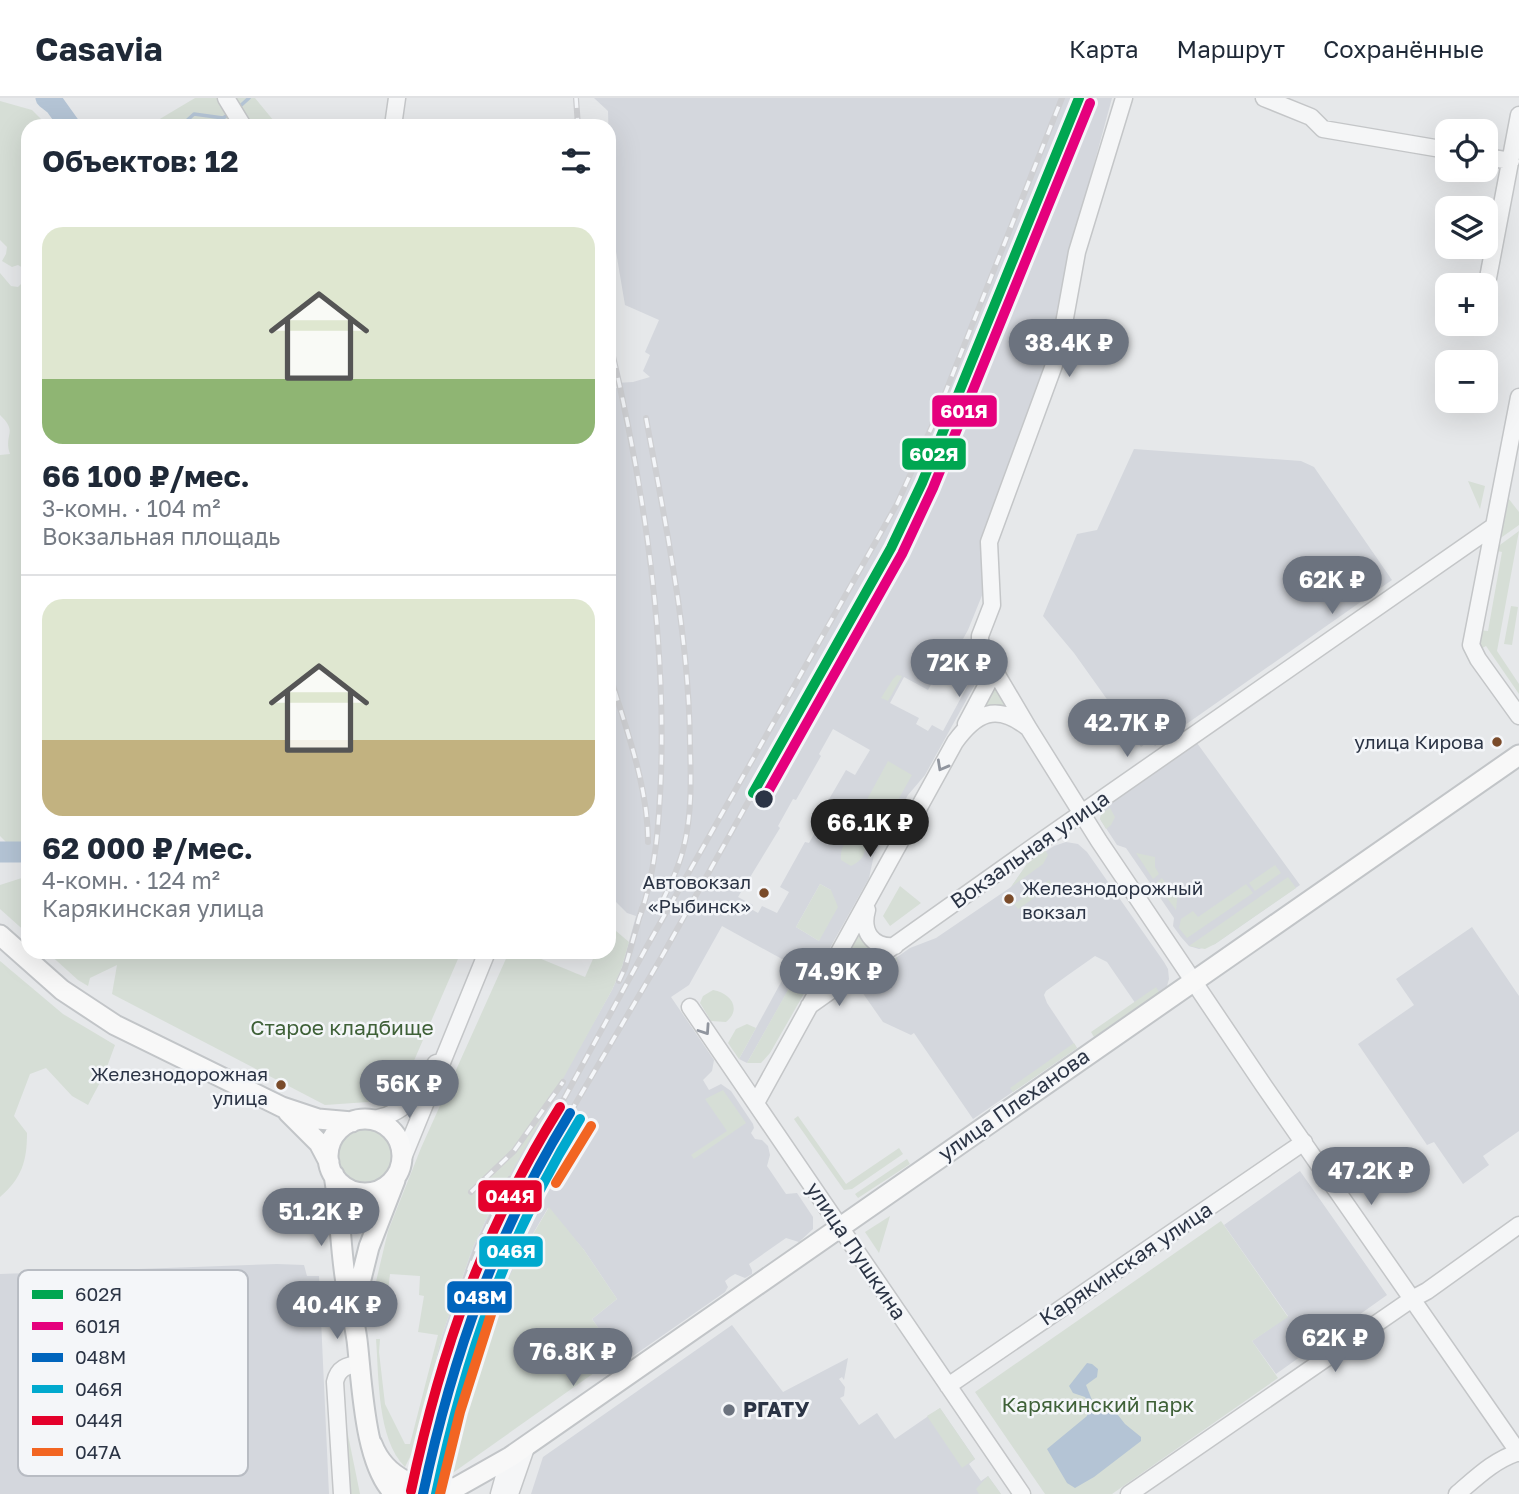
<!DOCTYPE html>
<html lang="ru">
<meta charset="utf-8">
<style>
body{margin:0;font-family:"Golos Text",sans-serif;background:#f6f6f7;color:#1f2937;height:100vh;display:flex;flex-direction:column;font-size:26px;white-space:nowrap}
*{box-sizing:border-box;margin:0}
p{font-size:23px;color:#747a83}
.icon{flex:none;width:38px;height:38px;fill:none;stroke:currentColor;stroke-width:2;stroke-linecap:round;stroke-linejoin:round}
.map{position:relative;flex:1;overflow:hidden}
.details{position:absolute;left:21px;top:21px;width:595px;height:840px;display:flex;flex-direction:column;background:#fff;border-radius:21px;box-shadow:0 7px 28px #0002}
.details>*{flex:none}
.fabs{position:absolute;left:1435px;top:21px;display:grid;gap:14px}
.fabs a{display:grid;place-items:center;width:63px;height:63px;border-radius:14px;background:#fff;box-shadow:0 7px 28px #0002;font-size:35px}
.price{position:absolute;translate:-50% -60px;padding:0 16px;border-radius:24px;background:#6c737f;color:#fff;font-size:23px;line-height:46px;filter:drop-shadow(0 2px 4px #0008)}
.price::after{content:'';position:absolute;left:50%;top:42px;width:21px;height:16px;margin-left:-10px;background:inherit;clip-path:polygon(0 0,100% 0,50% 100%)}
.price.current{background:#222;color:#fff}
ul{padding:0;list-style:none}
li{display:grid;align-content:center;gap:14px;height:371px;padding:0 21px}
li+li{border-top:2px solid #e0e1e3}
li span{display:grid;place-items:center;height:217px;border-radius:21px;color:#555}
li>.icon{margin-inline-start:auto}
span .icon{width:126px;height:126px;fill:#fffc;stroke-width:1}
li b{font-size:30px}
h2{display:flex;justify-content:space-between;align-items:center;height:84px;padding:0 21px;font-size:30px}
header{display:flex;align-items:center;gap:42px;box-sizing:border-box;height:98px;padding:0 35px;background:#fff;border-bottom:2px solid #e0e1e3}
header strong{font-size:33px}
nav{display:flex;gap:38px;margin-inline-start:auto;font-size:24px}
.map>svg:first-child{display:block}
.built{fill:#d4d7dd;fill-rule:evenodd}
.green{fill:#d6ded6}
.water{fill:#b4c4d5}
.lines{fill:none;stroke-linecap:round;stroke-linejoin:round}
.stream{stroke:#b4c4d5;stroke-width:3.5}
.river{stroke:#b4c4d5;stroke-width:21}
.minor-casing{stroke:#c4c6c8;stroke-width:19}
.major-casing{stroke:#c2c5c8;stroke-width:23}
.minor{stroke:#f5f6f7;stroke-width:16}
.major{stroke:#f8f8f8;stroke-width:19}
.rail-casing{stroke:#cecfd2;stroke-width:6}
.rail{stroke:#f4f6f9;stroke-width:3.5;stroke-dasharray:10;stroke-linecap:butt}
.rail-1-casing{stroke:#f4f6f9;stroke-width:16}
.rail-2-casing{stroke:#f4f6f9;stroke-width:16}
.rail-3-casing{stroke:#f4f6f9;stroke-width:16}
.rail-4-casing{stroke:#f4f6f9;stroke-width:16}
.rail-5-casing{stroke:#f4f6f9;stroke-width:16}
.rail-6-casing{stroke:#f4f6f9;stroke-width:16}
.rail-1{stroke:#00a651;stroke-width:10}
.rail-2{stroke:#e5007d;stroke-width:10}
.rail-3{stroke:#0065bd;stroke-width:10}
.rail-4{stroke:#00a9ce;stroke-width:10}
.rail-5{stroke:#e4002b;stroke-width:10}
.rail-6{stroke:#f26522;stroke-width:10}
.oneway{stroke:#90959e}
.bus-dot{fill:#7a4b2a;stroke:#f4f6f9;stroke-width:2.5}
.stop-dot{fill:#2b3445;stroke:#f4f6f9;stroke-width:2.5}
.poi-dot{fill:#6c737f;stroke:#f4f6f9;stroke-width:2.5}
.labels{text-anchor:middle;stroke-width:5;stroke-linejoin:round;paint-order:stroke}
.bus-label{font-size:19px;fill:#2b3445;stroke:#f4f6f9;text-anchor:end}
.street-label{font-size:21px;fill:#2b3445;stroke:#f4f6f9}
.park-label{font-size:21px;fill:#3f6138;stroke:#f4f6f9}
.poi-label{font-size:21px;font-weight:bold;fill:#2b3445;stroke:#f4f6f9;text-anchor:start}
.key{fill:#f4f6f9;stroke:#b8bcc3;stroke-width:2}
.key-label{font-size:19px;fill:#2b3445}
.line-badge{stroke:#f4f6f9;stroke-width:2.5}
.badge-label{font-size:19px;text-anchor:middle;font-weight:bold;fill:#fff}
</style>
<header>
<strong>Casavia</strong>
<nav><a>Карта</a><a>Маршрут</a><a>Сохранённые</a></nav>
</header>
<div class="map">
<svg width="1519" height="1396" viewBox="0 0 1519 1396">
<rect width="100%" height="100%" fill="#e6e8ea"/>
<path class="built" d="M594,0H1112L1078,125L1049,265L984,439L985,490L968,532L958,550L977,562L981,572L979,579L925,677L908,697L874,757L869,780L821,866L807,859L747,965L739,961L791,866L722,828L689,887L671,899L714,962L712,973L703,982L709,992L721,986L731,993L753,1026L754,1030L751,1035L755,1041L762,1042L768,1048L770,1057L767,1068L786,1096L797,1095L813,1119V1131L799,1144L786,1140L749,1166L752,1172V1176L745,1180L735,1176L730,1179L725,1183L728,1189L725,1194L623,1265L592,1221L617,1201L584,1152L548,1110L521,1156L485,1230L462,1297L444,1367L434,1364L427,1396H410L417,1360L410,1361L442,1237L473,1149L490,1113L529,1039L612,892L622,869L636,818L627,815L609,797V289L612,291L617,290L616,285L633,284L650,279L643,273L650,257L645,254L659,222L625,207L611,124L608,13ZM948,557L976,572L943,633L932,627L928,633L916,626L919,620L890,605L904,579L928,592ZM833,631L870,652L855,677L846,672L821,715L825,717L809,745L805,744L780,789L789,794L777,815L762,808L758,815L751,811L753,807L738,799L780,730L778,728L793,701L796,702L821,658L819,656ZM820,786L831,792L819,843L796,829Z
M1134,351L1301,363L1314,369L1392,482L1155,648L1150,642L1141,649L1074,555L1043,518L1077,436L1097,432Z
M1197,645L1300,787L1215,846L1199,851L1189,848L1181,839L1173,828L1174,820L1126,750L1117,747L1100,721L1103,711L1108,707Z
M1066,744L1078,746L1087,754L1164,864L1168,871L1169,881L1167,888L1138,909L1107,864L1095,858L1068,877L1046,893L1044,897L1047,905L1077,950L973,1021L914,935L911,937L883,924L862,894L866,881L910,850L936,840L1011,789L1027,766L1054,748Z
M1472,829L1519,898V1033L1483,1058L1489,1067L1463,1086L1434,1044L1427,1047L1358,946L1414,907L1396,881Z
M1300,1073L1387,1197L1276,1276L1252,1243L1288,1218L1224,1127Z
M277,1166L304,1167L307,1178H319L329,1396H0V1176Z
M732,1227L783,1294L848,1260L844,1282L842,1279L839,1281L845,1289L844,1298L840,1300L859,1327L877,1315L895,1341L940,1310L975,1361L969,1366L981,1383L988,1378L1001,1396H531L543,1359Z"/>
<path class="green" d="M195,0H255L278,28H148Z
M0,3L32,12L48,28H28V746L9,747L0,738V357L10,356C3,336 19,335 0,317V175L11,188L18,189L27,180L23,170L18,167L12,169L2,163L6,156L7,149L0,142Z
M1468,383L1485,388L1480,411Z
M1505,396L1519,414V427L1495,444Z
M1519,433L1497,553L1519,586V596L1486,548L1479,552L1478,532L1488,533L1502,454L1493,452Z
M1511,508L1518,509L1512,547L1504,546Z
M897,577L902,578L888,603L881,600L893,581Z
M996,585L1013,611L980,614Z
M888,663L912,677L893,711L876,714L864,707Z
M1110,710L1115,719L1111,727L1106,731L1100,721L1101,716Z
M854,738L865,744C866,756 863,762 851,768L841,762C840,751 844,743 854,738Z
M1045,752L1048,757L1043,766L1011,789L1027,766Z
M1136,755L1155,759V769L1159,776L1153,781Z
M1275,767L1281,775L1255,793L1249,785Z
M28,778V836L0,811V787Z
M1288,779L1296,790L1215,846L1205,851L1189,848Z
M1162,780L1167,787L1178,792L1176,812L1156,785Z
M1049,782L1053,787L1018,811L1014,806Z
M820,786L831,792L838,809L819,843L796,829Z
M1246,786L1253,795L1187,840L1179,830L1181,821L1193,813L1198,819Z
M900,788L921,805L890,828L883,818Z
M609,827L629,844L622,869L612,892L490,1113L473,1149L442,1237L412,1355L405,1369C377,1341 379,1279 376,1241H380L379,1254L385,1306L405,1346H410L438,1237L418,1234L424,1198L419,1197L420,1178L390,1176L388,1193L374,1192L388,1133L421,1050L509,854H535L534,858L585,879L596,854H609Z
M857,837H861L873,849L874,855L821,895Z
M47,854H461L397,1002L325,1007L112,896L117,867L90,880L88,888L78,882Z
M807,858L821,866L770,955L761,965H747Z
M897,859L896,868L863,891L866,881Z
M0,863L63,916L115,947L104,977L88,1007L72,998L46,970L30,976L14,1018L27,1035C27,1063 22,1080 0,1099Z
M1156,889L1159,894L1094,939L1091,934Z
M713,892C731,895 742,911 726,924L711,923L700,905L703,898Z
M747,926L756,930L739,961L728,945L736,931Z
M1074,945L1077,950L1013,994L1010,990Z
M723,992L746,1025L694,1061L691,1057L727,1033L705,1001Z
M798,1018L846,1086L899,1050L903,1056L852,1091L844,1092L796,1024L794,1021Z
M338 1058a27 27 0 1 1 54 0a27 27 0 1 1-54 0Z
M907,1061L910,1066L858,1100L855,1096Z
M549,1109L584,1152L617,1201L592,1221L618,1258L447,1379L444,1367C456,1321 467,1273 485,1228C503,1187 526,1148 549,1109Z
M890,1118L879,1155L865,1134Z
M1221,1123L1288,1219L1252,1243L1278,1280L1112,1396H1045L975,1294Z
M342,1284H344L347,1332L360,1396H348Z
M940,1310L975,1361L962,1370L927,1318Z
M988,1378L1001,1396H979L976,1391Z"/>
<path class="water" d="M1087,1265L1092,1266L1098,1271L1097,1279L1086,1287L1094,1307L1114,1312L1125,1326L1141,1339V1343L1094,1379L1075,1390L1067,1385L1047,1351L1087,1318L1089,1306L1085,1299L1073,1295L1069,1288Z"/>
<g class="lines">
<path class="stream" d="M238,10L249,0
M181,28L194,16L223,20L231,15"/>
<path class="river" d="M46,0L55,7L70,28
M0,754H28"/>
<defs>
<path id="minor" d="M226,0L243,28
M1124,0L1077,154L1063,231L1054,267L989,444L992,507L980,538V548L1029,631L1099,743L1264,988L1519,1355
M1264,0L1311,19L1323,31L1447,52
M393,28L397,0
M1486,59L1511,63
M1484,187L1488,180L1519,17
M1519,299L1471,547L1478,561L1519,618
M966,626L991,579L988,564
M867,812C861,833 872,850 895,848
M809,908L1043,742L1494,428
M690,909L1022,1396
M756,1005L955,644C976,615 996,605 1027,629
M364,1022C406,1019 415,997 436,965
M401,1065L487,854
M948,1288L1304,1044
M342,1396L335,1284C338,1270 347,1267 360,1266
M499,1396L506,1371
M510,1396L527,1347
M1129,1396L1412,1201L1427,1193L1519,1127
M1457,1396C1477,1379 1494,1362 1519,1354"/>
<path id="major" d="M0,837L62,892L115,927L282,1009L318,1021L352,1024
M288,1014L319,1045L329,1064
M328 1058a37 37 0 1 1 74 0a37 37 0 1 1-74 0Z
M334,1077C340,1111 340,1144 345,1178C348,1200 354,1220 357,1242C362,1283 364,1367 395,1396
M354,1209L369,1149L395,1082
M372,1346C385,1380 420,1396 457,1389L510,1359L1519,657"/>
</defs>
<use href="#minor" class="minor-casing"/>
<use href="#major" class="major-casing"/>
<use href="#minor" class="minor"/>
<use href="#major" class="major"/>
<defs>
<path id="rail" d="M576,0L578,28
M609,241C643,383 666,531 661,677C659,725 656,773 640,818
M646,320C666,429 689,536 690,647C691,680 692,715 684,748C679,770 668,791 658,812
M609,574C625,629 648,686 648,744
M619,883L625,870L642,810
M570,1015L661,860L753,695
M471,1094L514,1053L563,984
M471,1199L500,1124L534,1056L646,850L897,406L933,326L1062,0
M455,1210L477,1150L510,1081"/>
</defs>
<use href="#rail" class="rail-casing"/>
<use href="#rail" class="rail"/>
<defs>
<path id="rail-1" d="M753,695L891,450L922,385L1079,0"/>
<path id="rail-2" d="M764,701L902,456L933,390L1090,5"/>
<path id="rail-3" d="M423,1396C453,1256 495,1137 570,1015"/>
<path id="rail-4" d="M436,1396C465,1259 506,1141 580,1021"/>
<path id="rail-5" d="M411,1393C441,1252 483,1132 560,1009"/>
<path id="rail-6" d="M556,1085L591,1028
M440,1396L460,1314L494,1207"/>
</defs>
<use href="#rail-1" class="rail-1-casing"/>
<use href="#rail-2" class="rail-2-casing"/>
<use href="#rail-3" class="rail-3-casing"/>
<use href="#rail-4" class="rail-4-casing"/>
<use href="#rail-5" class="rail-5-casing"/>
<use href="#rail-6" class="rail-6-casing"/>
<use href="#rail-1" class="rail-1"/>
<use href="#rail-2" class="rail-2"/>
<use href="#rail-3" class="rail-3"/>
<use href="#rail-4" class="rail-4"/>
<use href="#rail-5" class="rail-5"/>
<use href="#rail-6" class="rail-6"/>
</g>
<defs><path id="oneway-chevron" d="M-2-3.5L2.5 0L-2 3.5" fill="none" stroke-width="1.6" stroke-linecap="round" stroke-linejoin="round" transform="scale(1.75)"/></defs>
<g class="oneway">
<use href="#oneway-chevron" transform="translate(942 668) rotate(119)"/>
<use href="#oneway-chevron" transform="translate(705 932) rotate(56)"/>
</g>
<g class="bus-dot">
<circle cx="1497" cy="644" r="6"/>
<circle cx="764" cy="795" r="6"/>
<circle cx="1009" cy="801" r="6"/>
<circle cx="281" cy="987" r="6"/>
</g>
<circle class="stop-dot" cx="764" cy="701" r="10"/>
<circle class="poi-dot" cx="729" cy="1312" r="7"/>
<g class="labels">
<g class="bus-label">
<text x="1484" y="651">улица Кирова</text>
<text x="751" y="791">Автовокзал<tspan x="751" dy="24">«Рыбинск»</tspan></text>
<text x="1022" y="797" text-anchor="start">Железнодорожный<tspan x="1022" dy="24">вокзал</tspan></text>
<text x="268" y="983">Железнодорожная<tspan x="268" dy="24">улица</tspan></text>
</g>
<g class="street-label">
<text transform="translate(1030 752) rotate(-35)" y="7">Вокзальная улица</text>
<text transform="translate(1014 1007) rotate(-35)" y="7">улица Плеханова</text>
<text transform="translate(856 1153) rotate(56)" y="7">улица Пушкина</text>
<text transform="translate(1126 1166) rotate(-34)" y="7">Карякинская улица</text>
</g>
<g class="park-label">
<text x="342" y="937">Старое кладбище</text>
<text x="1098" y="1314">Карякинский парк</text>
</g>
<g class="poi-label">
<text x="743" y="1319">РГАТУ</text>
</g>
</g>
<rect x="18" y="1172" width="230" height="206" rx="10" class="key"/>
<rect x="32" y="1192" width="31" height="9" fill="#00a651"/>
<rect x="32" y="1224" width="31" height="8" fill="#e5007d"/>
<rect x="32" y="1255" width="31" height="9" fill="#0065bd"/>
<rect x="32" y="1287" width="31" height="8" fill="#00a9ce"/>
<rect x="32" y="1318" width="31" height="9" fill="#e4002b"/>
<rect x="32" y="1350" width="31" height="8" fill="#f26522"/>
<g class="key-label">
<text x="75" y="1203">602Я</text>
<text x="75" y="1235">601Я</text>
<text x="75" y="1266">048М</text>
<text x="75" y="1298">046Я</text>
<text x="75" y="1329">044Я</text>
<text x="75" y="1361">047А</text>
</g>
<g class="line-badge">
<rect x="931" y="296" width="67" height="34" rx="7" fill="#e5007d"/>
<rect x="901" y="339" width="66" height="34" rx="7" fill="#00a651"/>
<rect x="477" y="1081" width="66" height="34" rx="7" fill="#e4002b"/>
<rect x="478" y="1137" width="66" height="33" rx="7" fill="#00a9ce"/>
<rect x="446" y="1182" width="67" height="34" rx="7" fill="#0065bd"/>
</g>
<g class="badge-label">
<text x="964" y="320">601Я</text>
<text x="934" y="363">602Я</text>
<text x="510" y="1105">044Я</text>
<text x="511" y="1160">046Я</text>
<text x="480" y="1206">048М</text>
</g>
</svg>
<div class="fabs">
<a><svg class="icon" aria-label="locate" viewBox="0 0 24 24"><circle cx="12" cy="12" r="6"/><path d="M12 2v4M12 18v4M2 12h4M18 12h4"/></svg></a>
<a><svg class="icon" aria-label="layers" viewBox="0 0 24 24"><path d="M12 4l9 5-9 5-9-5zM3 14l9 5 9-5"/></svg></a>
<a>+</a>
<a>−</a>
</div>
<b class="price" style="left:1069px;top:281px">38.4K ₽</b>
<b class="price" style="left:1332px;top:518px">62K ₽</b>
<b class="price" style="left:959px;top:601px">72K ₽</b>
<b class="price" style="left:1127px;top:661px">42.7K ₽</b>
<b class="price current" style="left:870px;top:761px">66.1K ₽</b>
<b class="price" style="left:839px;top:910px">74.9K ₽</b>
<b class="price" style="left:409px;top:1022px">56K ₽</b>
<b class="price" style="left:1371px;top:1109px">47.2K ₽</b>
<b class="price" style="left:321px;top:1150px">51.2K ₽</b>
<b class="price" style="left:337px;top:1243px">40.4K ₽</b>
<b class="price" style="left:1335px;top:1276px">62K ₽</b>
<b class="price" style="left:573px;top:1290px">76.8K ₽</b>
<section class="details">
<h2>Объектов: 12<svg class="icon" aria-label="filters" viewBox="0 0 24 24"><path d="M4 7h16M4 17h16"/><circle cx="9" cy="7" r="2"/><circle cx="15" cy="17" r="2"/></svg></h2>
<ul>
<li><span style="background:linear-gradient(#dfe7d0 70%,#8fb573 0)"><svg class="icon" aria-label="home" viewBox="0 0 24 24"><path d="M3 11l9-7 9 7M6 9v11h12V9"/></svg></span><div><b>66 100 ₽/мес.</b><p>3-комн. · 104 m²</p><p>Вокзальная площадь</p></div></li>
<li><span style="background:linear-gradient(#dfe7d0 65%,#c2b280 0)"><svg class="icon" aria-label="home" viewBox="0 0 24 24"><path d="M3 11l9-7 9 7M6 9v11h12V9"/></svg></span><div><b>62 000 ₽/мес.</b><p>4-комн. · 124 m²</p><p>Карякинская улица</p></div></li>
</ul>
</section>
</div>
